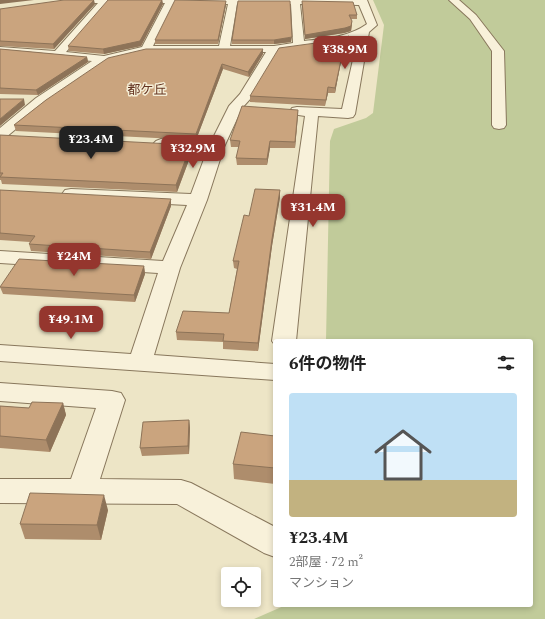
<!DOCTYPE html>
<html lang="ja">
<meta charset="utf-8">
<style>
body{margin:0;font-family:Spectral,"Noto Sans JP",serif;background:#f2f2f2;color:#222;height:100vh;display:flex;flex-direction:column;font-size:15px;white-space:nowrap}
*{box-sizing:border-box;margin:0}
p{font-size:13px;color:#767676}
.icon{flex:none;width:22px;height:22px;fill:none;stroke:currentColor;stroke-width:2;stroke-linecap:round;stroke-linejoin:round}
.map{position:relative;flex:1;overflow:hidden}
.sheet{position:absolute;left:273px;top:339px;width:260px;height:268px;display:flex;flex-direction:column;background:#fff;border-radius:4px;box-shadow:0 2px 6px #0003}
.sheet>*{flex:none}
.buttons{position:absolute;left:221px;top:567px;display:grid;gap:8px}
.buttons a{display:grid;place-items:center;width:40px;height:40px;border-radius:4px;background:#fff;box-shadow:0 2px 6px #0003;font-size:20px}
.price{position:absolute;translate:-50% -34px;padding:0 9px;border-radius:8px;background:#95362e;color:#fff;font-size:13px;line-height:26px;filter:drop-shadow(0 1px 2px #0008)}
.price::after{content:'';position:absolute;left:50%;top:24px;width:12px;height:9px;margin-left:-6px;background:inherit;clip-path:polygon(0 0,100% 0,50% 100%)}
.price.selected{background:#222;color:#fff}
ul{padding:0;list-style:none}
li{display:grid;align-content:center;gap:8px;height:212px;padding:0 16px}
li+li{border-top:1px solid #e0e0e0}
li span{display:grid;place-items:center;height:124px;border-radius:4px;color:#555}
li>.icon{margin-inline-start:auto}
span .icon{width:72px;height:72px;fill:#fffc;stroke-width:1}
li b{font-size:17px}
h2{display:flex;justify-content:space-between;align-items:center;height:48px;padding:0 16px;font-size:17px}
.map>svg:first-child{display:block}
.green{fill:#c1cb9a}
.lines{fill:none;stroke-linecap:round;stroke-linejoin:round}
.minor-casing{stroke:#88775c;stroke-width:2}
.minor{fill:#f8f1da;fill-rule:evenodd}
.wall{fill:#ae8d6c}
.shaded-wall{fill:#8d7358}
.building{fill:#caa47e;stroke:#8d7358}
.labels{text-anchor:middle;stroke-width:3;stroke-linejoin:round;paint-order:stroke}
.far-neighbourhood-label{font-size:13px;fill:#643421;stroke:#f5eed6}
</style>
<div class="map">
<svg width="545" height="619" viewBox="0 0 545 619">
<rect width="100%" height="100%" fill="#ede5c6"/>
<path class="green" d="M373,0H545V619H254L286,605H531V341H326L330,141L334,129L366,118L373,113L384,25Z"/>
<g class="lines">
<defs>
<path id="minor" d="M69,0H367L377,25L369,32L355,114L353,117L348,118L318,116L296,341H275V345L272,341L305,116L292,114L290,111L292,108L297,107L342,109L358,37L338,43L278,52L252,97L242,108L224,147L207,200L180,268L154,355L275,364V380L0,361V345L131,354L158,273L0,263V251L163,261L187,205L71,199L65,198L62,194L65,190L71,189L191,194L207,151L161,149L156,147L153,144L156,141L161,139L211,142L229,106L240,94L266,52H146L108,62L46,104L5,138L0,139V128L36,98L92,61L0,53V47L55,51L98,3H74ZM108,3H165L142,47L104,56L66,52ZM174,3L228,4L219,46H153ZM237,4H291L293,43L274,46H230ZM300,4L359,5L367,24C349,37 325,39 304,41Z
M449,0H459L476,15L504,51L506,125L504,128L499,129L494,128L492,125V51L470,19Z
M0,383L112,391L121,393L125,400L100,479L181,480L191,483L275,527V557L264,553L177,504L0,503V479H71L96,408L0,401Z"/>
</defs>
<use href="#minor" class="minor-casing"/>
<use href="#minor" class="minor"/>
</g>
<path class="wall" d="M162,0L163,4L141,46L104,54L69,51L68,46Z
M238,1L291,42L274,44H232V40Z
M302,1L357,15V19H351L352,26L351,31L344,33L305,39L302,6Z
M95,4L54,49L0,46V9Z
M226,5L218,44H155V40Z
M349,41L346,57L342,56L335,93H328L325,106L250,102V96Z
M0,49L87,57L88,62L38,95L0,94Z
M263,54L249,77L223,69L196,140L16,131L14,125L46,100Z
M298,110L295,148H270L267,165H237L236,158L239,147H231L230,140Z
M0,135L192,152L177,192L2,184L1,180H0Z
M0,190L171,206L151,259L31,251L29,244L30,242L0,240Z
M280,190V197L272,246L258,351L223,349V342L177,340L176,332L229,313L237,269L234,268L233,261L249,216Z
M144,266L145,274L135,302L3,294L0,287Z
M63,403L66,415L50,452L0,448V406L29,408Z
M189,420L190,428L189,454L142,456L140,448Z
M275,436V484L234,479L233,464Z
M108,510L101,540L25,539L20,524Z"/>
<path class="shaded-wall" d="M0,0H34L0,4Z
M94,0L95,4L54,49L53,44Z
M162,0L163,4L141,46L104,54L103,49Z
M226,1V5L218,44V40Z
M352,21L351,31L344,33L305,39V35Z
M349,36V41L346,57V52Z
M292,37L291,42L274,44V40Z
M263,49V54L249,77L248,72Z
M343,51L342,56L335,93V88Z
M87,57L88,62L38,95L36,90Z
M222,64L223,69L196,140V134Z
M328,87V93L325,106L326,100Z
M24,99L25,105L0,126V119Z
M298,110V116L295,148V142Z
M270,141V148L267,165V159Z
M191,145L192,152L177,192L176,185Z
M280,190V197L272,246L258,351V343L272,239Z
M171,199V206L151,259L150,252Z
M144,266L145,274L135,302L134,295Z
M63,403L66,415L50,452L46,440Z
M189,420L190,428L189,454L188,446Z
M104,495L108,510L101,540L97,525Z"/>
<path class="building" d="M64,0H94L53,44L0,41V9Z
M108,0H162L140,41L103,49L68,46Z
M175,0L226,1L218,40H155Z
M238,1H290L292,37L274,40H232Z
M302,1L353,2L357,15H349L352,21L351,26L345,28L305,35Z
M349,36L346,52L343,51L335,88L328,87L326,100L250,96L279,48L338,40Z
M0,49L87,57L36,90L0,88Z
M146,49H263L248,72L222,64L196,134L14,125L46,100L108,58Z
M0,99H24L0,119Z
M242,106L298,110L295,142L270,141L267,159L236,158L240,141L230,140Z
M0,135L191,145L176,185L0,177L3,173H0Z
M255,189L280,190L272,239L258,343L223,341L224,334L176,332L183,311L229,313L239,261H233L244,215L249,216Z
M0,190L171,199L150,252L29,244L35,236L0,233Z
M19,259L144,266L134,295L0,287Z
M32,402L63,403L46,440L0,436V406L29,408Z
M189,420L188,446L140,448L143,422Z
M241,432L275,436V468L233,464Z
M30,493L104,495L97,525L20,524Z"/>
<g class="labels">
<g class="far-neighbourhood-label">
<text x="147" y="94">都ケ丘</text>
</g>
</g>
</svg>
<div class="buttons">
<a><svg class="icon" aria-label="locate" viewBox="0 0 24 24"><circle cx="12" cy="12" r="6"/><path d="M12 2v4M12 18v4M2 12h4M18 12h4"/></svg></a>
</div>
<b class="price" style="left:345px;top:70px">¥38.9M</b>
<b class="price selected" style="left:91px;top:160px">¥23.4M</b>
<b class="price" style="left:193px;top:169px">¥32.9M</b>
<b class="price" style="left:313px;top:228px">¥31.4M</b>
<b class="price" style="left:74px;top:277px">¥24M</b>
<b class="price" style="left:71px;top:340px">¥49.1M</b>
<section class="sheet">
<h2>6件の物件<svg class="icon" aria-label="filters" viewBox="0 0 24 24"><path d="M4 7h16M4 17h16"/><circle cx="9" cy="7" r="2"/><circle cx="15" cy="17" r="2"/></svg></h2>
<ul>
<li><span style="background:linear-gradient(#bfe0f5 70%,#c2b280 0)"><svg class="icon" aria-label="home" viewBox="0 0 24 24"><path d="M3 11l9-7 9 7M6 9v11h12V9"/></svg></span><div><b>¥23.4M</b><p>2部屋 · 72 m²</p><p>マンション</p></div></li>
</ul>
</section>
</div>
